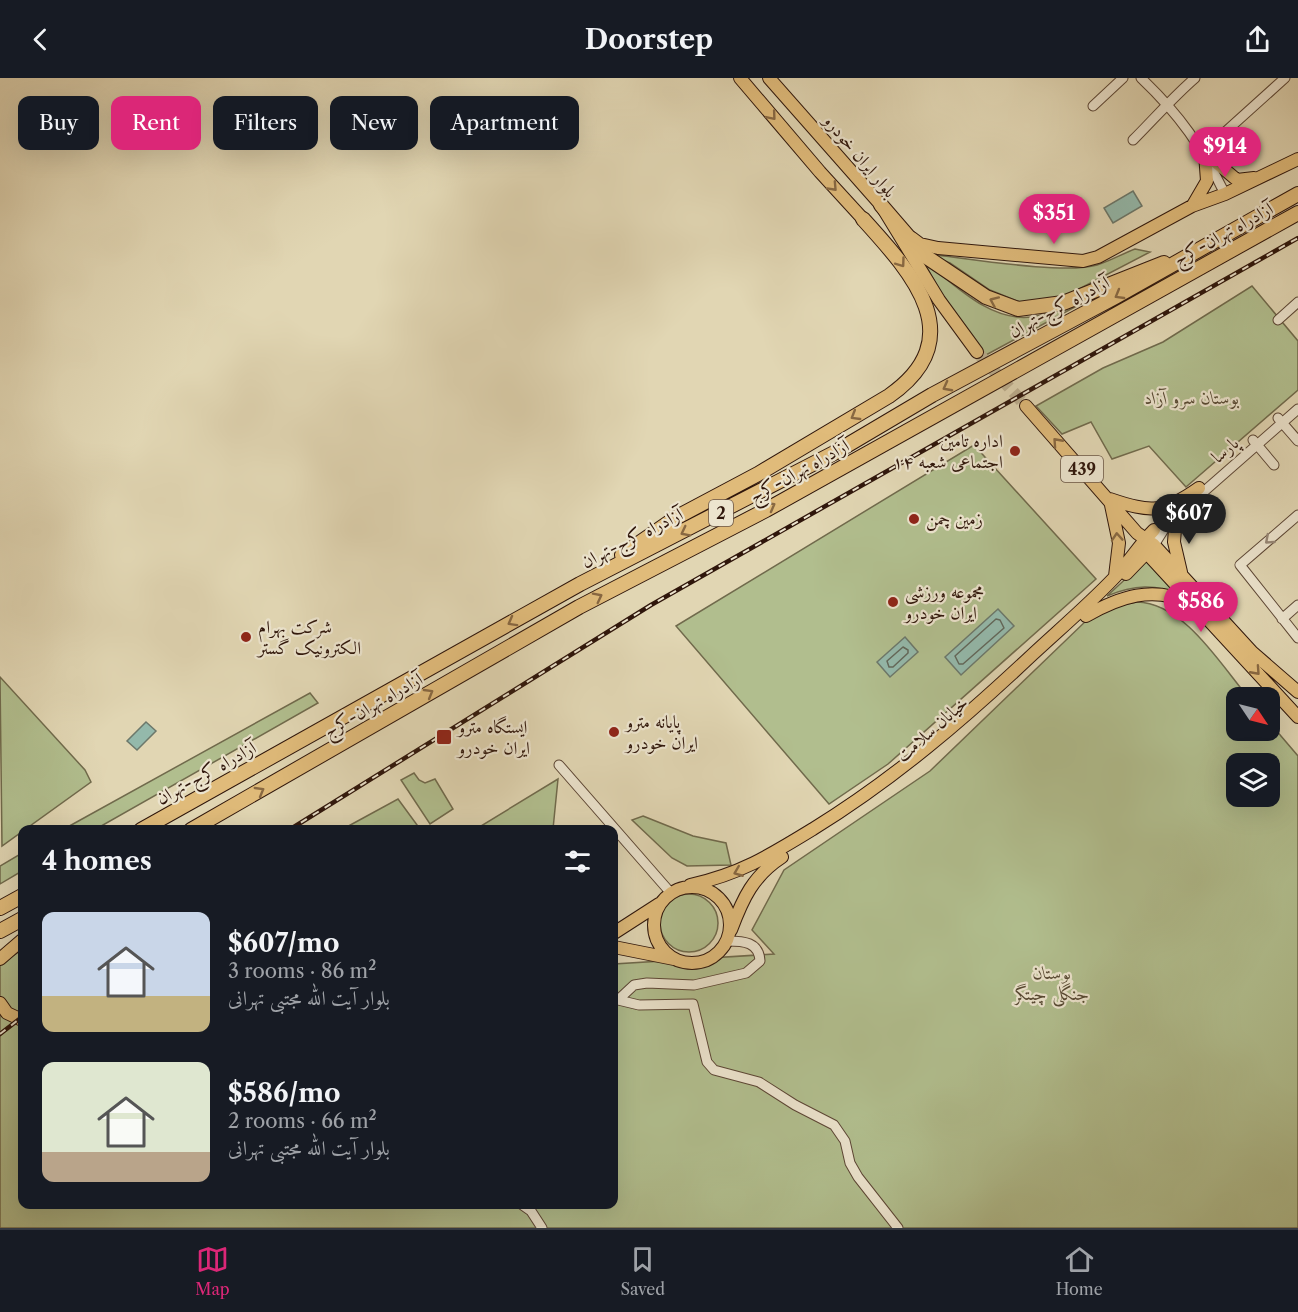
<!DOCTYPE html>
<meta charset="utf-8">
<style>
body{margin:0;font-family:"Libre Caslon Text",Amiri,serif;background:#242831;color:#f1f3f6;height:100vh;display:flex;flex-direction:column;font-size:22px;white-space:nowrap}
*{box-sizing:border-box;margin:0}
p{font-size:20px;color:#9ea1a6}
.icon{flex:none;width:33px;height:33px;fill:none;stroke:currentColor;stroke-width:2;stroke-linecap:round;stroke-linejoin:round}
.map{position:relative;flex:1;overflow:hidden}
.panel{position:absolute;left:18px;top:747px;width:600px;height:384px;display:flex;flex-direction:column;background:#171b24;border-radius:12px;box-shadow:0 6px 24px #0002}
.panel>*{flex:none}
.top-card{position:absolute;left:18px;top:18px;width:600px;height:54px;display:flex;gap:12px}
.needle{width:39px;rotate:125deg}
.tools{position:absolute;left:1226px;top:609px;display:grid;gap:12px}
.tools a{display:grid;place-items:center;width:54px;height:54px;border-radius:12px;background:#171b24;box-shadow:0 6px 24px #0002;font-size:30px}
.price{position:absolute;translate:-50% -51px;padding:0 14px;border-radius:21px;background:#db2777;color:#fff;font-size:20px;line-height:39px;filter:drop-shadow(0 2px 3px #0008)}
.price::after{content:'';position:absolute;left:50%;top:36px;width:18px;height:14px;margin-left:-9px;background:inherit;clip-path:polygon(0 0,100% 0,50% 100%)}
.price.on{background:#222;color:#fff}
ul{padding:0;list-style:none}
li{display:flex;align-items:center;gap:18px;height:150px;padding:0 24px}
li span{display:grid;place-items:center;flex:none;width:168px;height:120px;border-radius:12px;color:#555}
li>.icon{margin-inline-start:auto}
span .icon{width:72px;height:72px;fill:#fffc;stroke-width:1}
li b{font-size:26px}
h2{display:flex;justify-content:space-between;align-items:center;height:72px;padding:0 24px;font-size:26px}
.pill{padding:0 21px;border-radius:12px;background:#171b24;box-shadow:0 6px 24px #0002;font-size:21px;line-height:54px}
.pill.on{background:#db2777;color:#fff}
header{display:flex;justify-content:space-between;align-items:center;height:78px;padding:0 24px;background:#171b24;font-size:27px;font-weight:700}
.tab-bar{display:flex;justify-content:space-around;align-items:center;height:84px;border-top:2px solid #363941;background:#171b24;font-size:16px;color:#9ea1a6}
.tab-bar a{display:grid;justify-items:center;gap:3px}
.tab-bar .on{color:#db2777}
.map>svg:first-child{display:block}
.green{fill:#b1be8e;stroke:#706a4c;stroke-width:1.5;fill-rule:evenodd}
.water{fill:#94b9ab;stroke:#6c786b;stroke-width:1.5}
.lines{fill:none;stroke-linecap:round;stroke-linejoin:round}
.shore{stroke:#62685b;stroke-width:1.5}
.major-tunnel{stroke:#bdb091;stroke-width:12;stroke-dasharray:12 6;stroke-linecap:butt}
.minor-casing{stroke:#5c4635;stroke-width:11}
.major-casing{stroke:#2f160b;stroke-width:14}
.highway-casing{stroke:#2f160b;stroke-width:16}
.minor{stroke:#ece4ce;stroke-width:9}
.major{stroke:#e0bb7a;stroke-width:12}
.highway{stroke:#e0bb7a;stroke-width:14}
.rail-casing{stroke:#2f160b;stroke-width:4.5}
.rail{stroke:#ece4ce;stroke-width:2;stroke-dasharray:7;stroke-linecap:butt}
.oneway{stroke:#886842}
.oneway2{stroke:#978776}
.poi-dot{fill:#8f2418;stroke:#ece4ce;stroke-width:2}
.labels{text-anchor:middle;stroke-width:4.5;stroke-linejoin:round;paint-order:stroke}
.shield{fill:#ece4ce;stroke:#685446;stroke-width:1.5}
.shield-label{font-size:16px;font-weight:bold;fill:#2f160b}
.street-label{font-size:18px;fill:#2f160b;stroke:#ece4ce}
.park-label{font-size:18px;font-style:italic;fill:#564832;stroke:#ece4ce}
.poi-label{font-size:18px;fill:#2f160b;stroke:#ece4ce;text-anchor:start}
</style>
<header><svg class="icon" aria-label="back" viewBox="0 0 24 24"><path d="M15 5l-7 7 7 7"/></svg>Doorstep<svg class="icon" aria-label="share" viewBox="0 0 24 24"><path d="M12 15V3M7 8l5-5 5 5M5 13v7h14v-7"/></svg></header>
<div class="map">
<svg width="1298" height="1150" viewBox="0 0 1298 1150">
<rect width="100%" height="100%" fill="#e1d6b3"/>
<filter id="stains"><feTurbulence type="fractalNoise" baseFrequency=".00333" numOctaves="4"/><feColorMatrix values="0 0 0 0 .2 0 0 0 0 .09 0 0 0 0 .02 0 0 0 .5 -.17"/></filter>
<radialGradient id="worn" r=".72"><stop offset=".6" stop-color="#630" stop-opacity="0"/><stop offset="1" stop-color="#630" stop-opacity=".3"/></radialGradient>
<path class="green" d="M1135,171L1150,174L1056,223L1027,227L990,212L950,185L928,176C966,180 1064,197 1097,187C1110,183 1122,176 1135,171Z
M923,182C953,205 989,244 1031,239C1049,236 1067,230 1084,224L986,277L948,228Z
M1252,208L1298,263V312L1186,409L1149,368L1112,381L1091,344L1062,356L1036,328L1103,290L1163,264Z
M974,367L1096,501L888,686L829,726L676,548Z
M1146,482L1182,518C1156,505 1133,507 1107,518Z
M1137,524C1184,525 1220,586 1248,619L1236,620V652H1269V644L1298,678V1150H0V885L22,872V1126H614V886L774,876L752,852L784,792L930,693L1090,539L1111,529ZM1236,686H1269V718H1236Z
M0,599L85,692L91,704L2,768Z
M310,615L318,625L96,751H64Z
M414,695L419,702L425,705L435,701L453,731L430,746L401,702Z
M558,701L553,751H476Z
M398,721L420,751H343Z
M643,738L693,758L726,765L731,787L687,788L672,780L632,742Z
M22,775V793L0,806V788Z
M660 845a29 29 0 1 1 58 0a29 29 0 1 1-58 0Z"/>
<path class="water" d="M1133,113L1142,128L1113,145L1104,130Z
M998,531L1014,548L961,597L945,579Z
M905,559L918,574L890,599L877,584Z
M146,644L156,653L137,672L127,663Z"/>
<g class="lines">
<path class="shore" d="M996,541L1000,542L1004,550L963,586H959L955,578Z
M903,569L908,572V575L893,589H889L887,583Z"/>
<path class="major-tunnel" d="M977,274L1026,328"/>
<defs>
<path id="minor" d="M1141,0C1180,37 1202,69 1225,116
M1093,28L1123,0
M1133,62C1154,41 1172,20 1195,0
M1204,73L1285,0
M1278,242L1298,224
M1278,340L1298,363
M1253,362L1274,387
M1298,437L1240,487L1298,560
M1154,467L1166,448L1176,438L1298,331
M1282,541L1298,527
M559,687L670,814
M614,921L639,927L693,926L707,984L714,992L759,1004L795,1027L834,1047L845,1063L850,1085L858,1099L898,1150
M619,921L634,907L647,905L694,907L746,895L760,883C759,864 744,863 727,863
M521,1126L531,1133L542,1150"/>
<path id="major" d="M740,0L820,94L863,141
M769,0L881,127L939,222L977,274
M1205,75L1237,102L1254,100
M1193,127L1207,103L1205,75
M912,160L920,166L938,170L1083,183L1098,179L1192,128L1225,116L1298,81
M1026,328L1137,455L1154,467L1252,574L1298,614
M1110,421C1151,435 1164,435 1199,410
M1111,427L1119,465L1115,498
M1176,438L1174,464L1181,494
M1142,470L1298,639
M1126,496L1154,467
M1086,538C1119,519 1153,507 1189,525
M690,807C740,796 769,778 813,751C894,701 964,641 1033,576C1060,551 1088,527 1113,501C1128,486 1139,467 1154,452
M654 847a38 38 0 1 1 76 0a38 38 0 1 1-76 0Z
M731,852C743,820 753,798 782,779
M614,855L659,826
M614,869L674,881
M0,881L22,862
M0,925L7,935L22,942"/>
<path id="highway" d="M881,127L925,178L986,219L1018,231L1063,225L1164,185
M622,477L677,439L758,396L889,318C972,260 912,195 863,141
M141,752L580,506L834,375L932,317L1115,219L1298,116
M191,752L579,529L766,432L1298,135
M0,830L22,818
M0,853L22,841"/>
</defs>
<use href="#minor" class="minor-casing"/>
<use href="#major" class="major-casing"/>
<use href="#highway" class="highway-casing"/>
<use href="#minor" class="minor"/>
<use href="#major" class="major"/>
<use href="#highway" class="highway"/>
<defs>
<path id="rail" d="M289,752L651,527L1298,160
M0,956L22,939"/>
</defs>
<use href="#rail" class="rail-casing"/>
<use href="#rail" class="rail"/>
</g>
<defs><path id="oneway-chevron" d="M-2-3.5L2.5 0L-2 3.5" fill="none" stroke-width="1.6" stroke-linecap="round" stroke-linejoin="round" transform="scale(1.5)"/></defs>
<g class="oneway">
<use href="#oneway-chevron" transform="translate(772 38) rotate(50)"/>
<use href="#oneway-chevron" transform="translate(833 109) rotate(47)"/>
<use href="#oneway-chevron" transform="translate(901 185) rotate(54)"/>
<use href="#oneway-chevron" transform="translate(1119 217) rotate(150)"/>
<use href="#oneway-chevron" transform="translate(994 223) rotate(-156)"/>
<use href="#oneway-chevron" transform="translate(947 309) rotate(152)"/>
<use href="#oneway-chevron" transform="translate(855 338) rotate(149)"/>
<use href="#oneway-chevron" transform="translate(1057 364) rotate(-132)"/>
<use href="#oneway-chevron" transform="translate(771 428) rotate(-29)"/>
<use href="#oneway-chevron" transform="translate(685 454) rotate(153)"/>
<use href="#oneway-chevron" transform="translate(1117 459) rotate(-94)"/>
<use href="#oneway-chevron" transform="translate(598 519) rotate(-27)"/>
<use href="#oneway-chevron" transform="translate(512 544) rotate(151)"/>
<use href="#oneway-chevron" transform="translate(1256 593) rotate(48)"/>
<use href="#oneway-chevron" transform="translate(429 615) rotate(-30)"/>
<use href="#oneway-chevron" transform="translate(260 713) rotate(-30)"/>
<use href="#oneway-chevron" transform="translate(738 794) rotate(158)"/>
</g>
<use class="oneway2" href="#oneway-chevron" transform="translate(1269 462) rotate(139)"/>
<g class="poi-dot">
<circle cx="1015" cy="373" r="6"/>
<circle cx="914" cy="441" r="6"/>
<circle cx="893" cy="524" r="6"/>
<circle cx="246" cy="559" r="6"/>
<circle cx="614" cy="654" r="6"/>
<rect x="436" y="651" width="16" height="16" rx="3"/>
</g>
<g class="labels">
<g class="shield">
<rect x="1061" y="378" width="42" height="26" rx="4.5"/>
<rect x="709" y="422" width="24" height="26" rx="4.5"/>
</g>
<g class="shield-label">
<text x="1082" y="397">439</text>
<text x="721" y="441">2</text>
</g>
<g class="street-label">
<text transform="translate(860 78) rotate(50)" y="6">بلوار ایران خودرو</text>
<text transform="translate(1223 156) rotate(-29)" y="6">آزادراه تهران-کرج</text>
<text transform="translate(1059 229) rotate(-28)" y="6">آزادراه کرج-تهران</text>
<text transform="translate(1225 372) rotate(-41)" y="6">پارسا</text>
<text transform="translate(799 393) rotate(-29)" y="6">آزادراه تهران-کرج</text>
<text transform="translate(632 460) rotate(-27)" y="6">آزادراه کرج-تهران</text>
<text transform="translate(373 627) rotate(-30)" y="6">آزادراه تهران-کرج</text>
<text transform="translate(932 651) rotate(-41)" y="6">خیابان سلامت</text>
<text transform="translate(206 695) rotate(-29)" y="6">آزادراه کرج-تهران</text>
</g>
<g class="park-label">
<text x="1192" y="326">بوستان سرو آزاد</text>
<text x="1052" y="901">بوستان<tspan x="1052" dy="21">جنگلی چیتگر</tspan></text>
</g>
<g class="poi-label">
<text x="1003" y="369" text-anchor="end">اداره تامین<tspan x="1003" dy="21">اجتماعی شعبه ۱۴</tspan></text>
<text x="926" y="447">زمین چمن</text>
<text x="905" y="520">مجموعه ورزشی<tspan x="905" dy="21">ایران خودرو</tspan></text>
<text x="258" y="555">شرکت بهرام<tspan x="258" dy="21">الکترونیک گستر</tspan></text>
<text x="626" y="650">پایانه مترو<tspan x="626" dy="21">ایران خودرو</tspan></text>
<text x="458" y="655">ایستگاه مترو<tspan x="458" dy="21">ایران خودرو</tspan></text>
</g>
</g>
<rect width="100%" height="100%" filter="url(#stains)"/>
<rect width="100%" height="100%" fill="url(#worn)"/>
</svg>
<div class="tools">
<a><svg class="needle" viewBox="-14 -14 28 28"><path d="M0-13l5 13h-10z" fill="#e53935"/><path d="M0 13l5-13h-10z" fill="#9ea1a6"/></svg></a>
<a><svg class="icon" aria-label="layers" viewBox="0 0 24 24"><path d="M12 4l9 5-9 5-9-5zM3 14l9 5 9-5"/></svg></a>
</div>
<b class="price" style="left:1225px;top:100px">$914</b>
<b class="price" style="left:1054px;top:167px">$351</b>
<b class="price on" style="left:1189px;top:467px">$607</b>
<b class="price" style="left:1201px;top:555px">$586</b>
<div class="top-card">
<a class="pill">Buy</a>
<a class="pill on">Rent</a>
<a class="pill">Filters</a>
<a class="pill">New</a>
<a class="pill">Apartment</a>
</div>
<section class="panel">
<h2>4 homes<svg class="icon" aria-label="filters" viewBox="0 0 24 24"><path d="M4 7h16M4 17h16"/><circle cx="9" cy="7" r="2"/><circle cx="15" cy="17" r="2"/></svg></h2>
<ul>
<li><span style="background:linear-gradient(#c9d6e8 70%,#c2b280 0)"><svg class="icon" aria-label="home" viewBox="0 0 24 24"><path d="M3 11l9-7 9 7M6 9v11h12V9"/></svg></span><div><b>$607/mo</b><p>3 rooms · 86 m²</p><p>بلوار آیت الله مجتبی تهرانی</p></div></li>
<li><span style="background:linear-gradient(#dfe7d0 75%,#b9a48a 0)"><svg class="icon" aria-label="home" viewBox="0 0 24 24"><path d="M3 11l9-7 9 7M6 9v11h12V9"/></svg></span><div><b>$586/mo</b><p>2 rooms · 66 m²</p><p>بلوار آیت الله مجتبی تهرانی</p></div></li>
</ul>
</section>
</div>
<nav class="tab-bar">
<a class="on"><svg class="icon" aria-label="map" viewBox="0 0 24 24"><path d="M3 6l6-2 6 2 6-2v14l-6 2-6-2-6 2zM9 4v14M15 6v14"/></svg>Map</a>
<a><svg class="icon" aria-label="saved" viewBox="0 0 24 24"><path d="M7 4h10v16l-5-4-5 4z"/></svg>Saved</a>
<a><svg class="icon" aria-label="home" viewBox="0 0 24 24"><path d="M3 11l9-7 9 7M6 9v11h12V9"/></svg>Home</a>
</nav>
